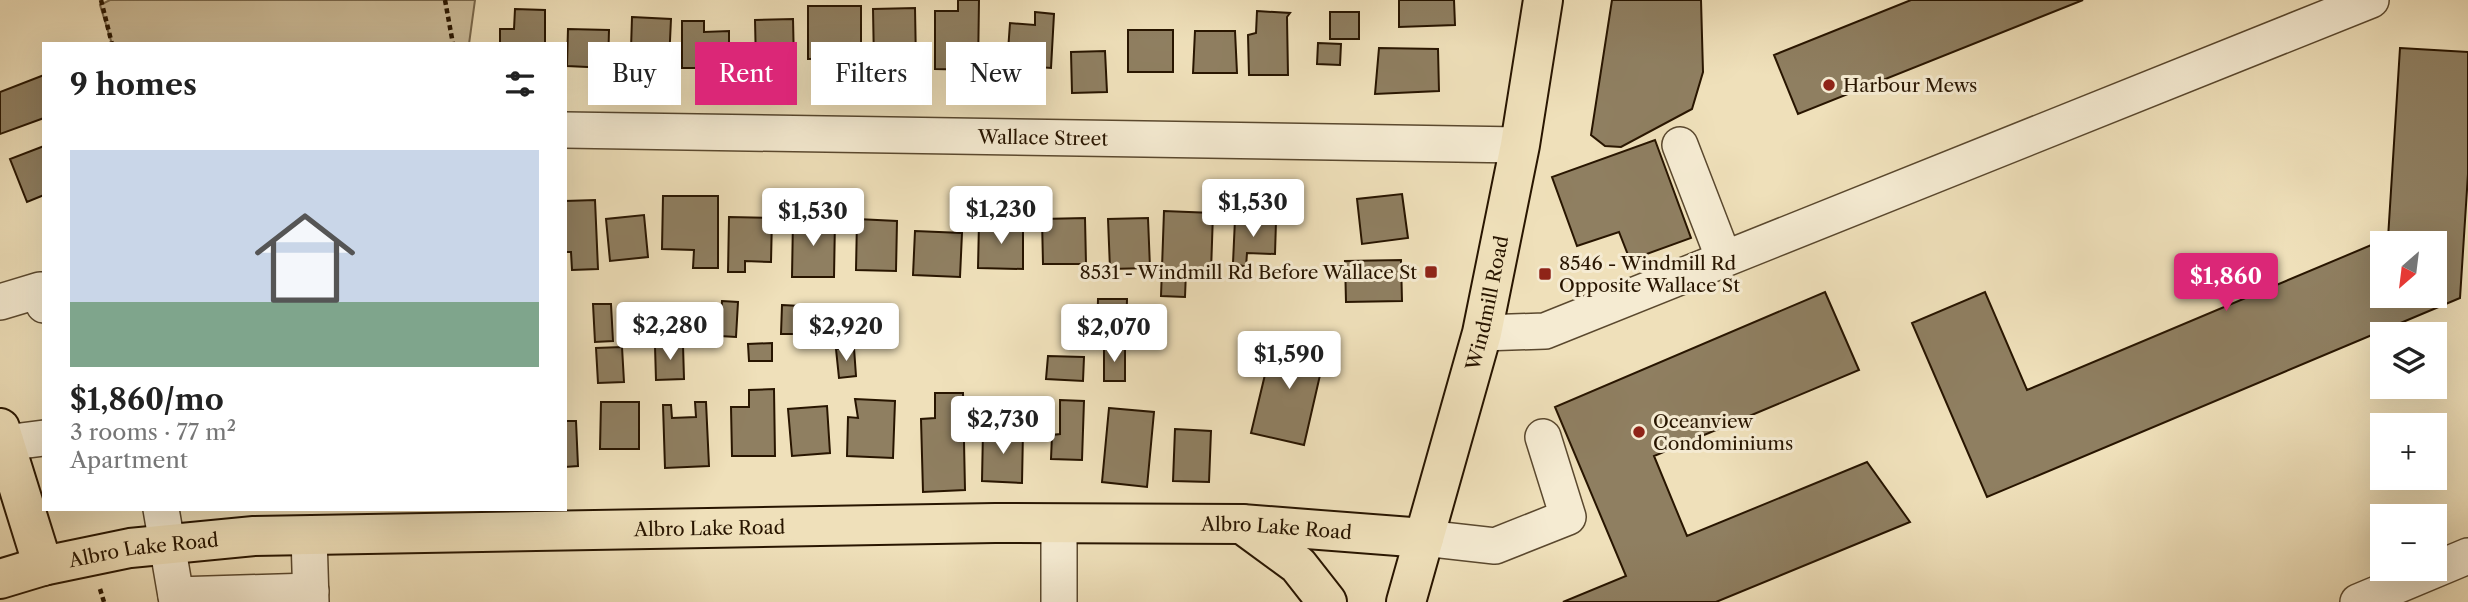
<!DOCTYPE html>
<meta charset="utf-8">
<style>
body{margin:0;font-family:"Libre Caslon Text",serif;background:#f6f6f6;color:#222;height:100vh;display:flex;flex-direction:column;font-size:26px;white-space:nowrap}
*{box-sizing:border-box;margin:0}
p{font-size:23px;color:#767676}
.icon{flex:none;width:38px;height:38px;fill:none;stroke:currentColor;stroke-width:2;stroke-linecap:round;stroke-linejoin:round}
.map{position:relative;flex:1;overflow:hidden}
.details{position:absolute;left:42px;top:42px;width:525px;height:469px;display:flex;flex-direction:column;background:#fff;border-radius:0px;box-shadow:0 7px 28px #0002}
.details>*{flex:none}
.banner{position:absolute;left:588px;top:42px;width:665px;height:63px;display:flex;gap:14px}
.needle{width:46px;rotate:208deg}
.tools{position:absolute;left:2370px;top:231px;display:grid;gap:14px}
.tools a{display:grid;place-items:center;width:77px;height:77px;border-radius:0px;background:#fff;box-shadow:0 7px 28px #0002;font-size:35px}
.price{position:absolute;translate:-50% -60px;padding:0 16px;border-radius:7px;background:#fff;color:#222;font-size:23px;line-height:46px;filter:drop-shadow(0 2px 4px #0008)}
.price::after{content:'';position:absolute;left:50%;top:42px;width:21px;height:16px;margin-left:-10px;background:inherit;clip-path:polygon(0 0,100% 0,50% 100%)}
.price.selected{background:#db2777;color:#fff}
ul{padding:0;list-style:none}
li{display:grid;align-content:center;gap:14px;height:371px;padding:0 28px}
li span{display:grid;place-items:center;height:217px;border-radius:0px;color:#555}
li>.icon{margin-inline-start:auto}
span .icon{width:126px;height:126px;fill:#fffc;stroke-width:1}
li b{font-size:30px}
h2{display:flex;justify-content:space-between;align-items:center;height:84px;padding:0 28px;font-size:30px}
.pill{padding:0 24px;border-radius:0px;background:#fff;box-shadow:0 7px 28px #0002;font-size:24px;line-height:63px}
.pill.selected{background:#db2777;color:#fff}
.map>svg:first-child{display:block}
.green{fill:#cdbd9a;stroke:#7a694d;stroke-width:2}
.building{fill:#8f7f61;stroke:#281500;stroke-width:2;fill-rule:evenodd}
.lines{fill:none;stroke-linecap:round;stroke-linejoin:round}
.minor-casing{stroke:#5a482e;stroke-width:38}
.major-casing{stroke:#281500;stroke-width:42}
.path{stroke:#281500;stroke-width:4.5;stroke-dasharray:5 3.5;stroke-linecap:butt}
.minor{stroke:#f5ebd2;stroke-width:35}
.major{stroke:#efe0ba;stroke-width:38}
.poi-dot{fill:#8f2418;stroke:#f5ebd2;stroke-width:2.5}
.labels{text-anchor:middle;stroke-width:6;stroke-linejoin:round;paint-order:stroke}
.poi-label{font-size:19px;fill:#281500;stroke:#f5ebd2;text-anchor:start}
.street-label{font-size:19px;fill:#281500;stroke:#f5ebd2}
</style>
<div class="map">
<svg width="2468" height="602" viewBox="0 0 2468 602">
<rect width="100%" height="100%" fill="#efe0ba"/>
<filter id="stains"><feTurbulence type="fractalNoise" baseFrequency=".00286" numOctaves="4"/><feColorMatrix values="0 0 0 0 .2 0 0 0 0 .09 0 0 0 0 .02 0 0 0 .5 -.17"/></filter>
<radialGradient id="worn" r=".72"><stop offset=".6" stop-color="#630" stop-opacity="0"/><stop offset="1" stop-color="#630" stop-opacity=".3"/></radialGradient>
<path class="green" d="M110,0H475L469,44H112L100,5Z"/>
<path class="building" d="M958,0H979L978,70L935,69V11H958Z
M1399,0H1454L1455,25L1399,27Z
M1612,0H1701L1703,72L1692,109L1621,147L1605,146L1591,135Z
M1911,0H2083L1798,114L1774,55Z
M808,6H861V58L808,59Z
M915,8L916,63L874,64L873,9Z
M515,9L545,10V44H500V29H514Z
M1257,11L1290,13L1287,17L1288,75H1249L1248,35L1256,33Z
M1035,12L1054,14L1051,68L1007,65L1010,23L1035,25Z
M1330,12H1359V39H1330Z
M632,17L671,19L668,83L630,81Z
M793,19L794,64L756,65L755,20Z
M682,21H704V32L729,31V68H682Z
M568,29L609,30L608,68L567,66Z
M1128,30H1173V72H1128Z
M1195,31H1235L1237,73H1193Z
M1318,43L1341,44L1340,65L1317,64Z
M1379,48L1438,49L1439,91L1375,94Z
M2400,48L2468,52V174L2460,298L1987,497L1912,323L1985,292L2027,390L2388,238ZM2382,243H2434V296H2382Z
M1105,51L1107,92L1072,93L1071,52Z
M44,75V118L0,134V92Z
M1655,140L1691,238L1630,260L1619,232L1577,246L1552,177Z
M44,146V195L27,202L10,159Z
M1402,194L1408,238L1362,244L1357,199Z
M663,196H718V268H693L694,250L662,249Z
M595,200L598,269L572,270L571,252H565V201Z
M1164,211L1213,213L1211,272L1186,271L1185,297L1161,296Z
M644,215L648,257L610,261L606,219Z
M729,217L772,218L771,262L745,261V272H728Z
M1085,218L1086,264H1043L1042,219Z
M1148,218L1150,268L1110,269L1108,219Z
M793,219L835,220L834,277H792Z
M857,219L897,221L896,271L856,270Z
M1235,219L1276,221L1275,254L1247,253L1246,267L1233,263Z
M979,222L1023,223V269L978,268Z
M915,231L962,233L960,277L913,275Z
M1401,260L1402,301L1346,302L1345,261Z
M1825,292L1859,370L1654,456L1687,536L1867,462L1910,522L1716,602H1563L1626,576L1555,407Z
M1098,299H1127L1126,337H1097Z
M722,301L738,302L736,337L720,336Z
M593,304H611L613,341L595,342Z
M686,304L687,340H660L659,305Z
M782,305L800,306L799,334H781Z
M1274,337L1326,349L1304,445L1251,433Z
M772,343V361H749L748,344Z
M683,345L684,379L656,380L655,346Z
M1104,346H1125V381H1104Z
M622,347L624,382L598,383L596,348Z
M854,348L856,376L839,378L836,349Z
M1048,356L1084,357L1083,381L1046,379Z
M774,389L775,456H732L731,407H749V390Z
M935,393H963L965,490L923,492L921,419L935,418Z
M855,399L895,401L893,458L847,456L848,417L858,418Z
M1060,400L1084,401L1082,460L1051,459L1052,435L1060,434Z
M601,402H639V449H600Z
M695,402H706L709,466L665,468L663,405H671L672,418L696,417Z
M827,406L830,453L792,456L788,409Z
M1109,408L1154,412L1147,487L1102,482Z
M565,421H576L578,466L565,467Z
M1175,429L1211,431L1209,482L1173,481Z
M983,430L1023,431L1022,483L982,481Z"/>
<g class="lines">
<defs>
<g id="minor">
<path id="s1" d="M565,130L1520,145"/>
<path d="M1680,145L1724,259"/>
<path d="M0,302L40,290L44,305"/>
<path d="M1482,333L1545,331L2371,0"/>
<path d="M5,443L44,438"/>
<path d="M161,509L177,602"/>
<path d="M309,536L311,602"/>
<path d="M1424,538L1495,546L1568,517L1543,437"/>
<path d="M176,595L311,591"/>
<path d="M1059,602V523"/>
<path d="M2358,602L2468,556"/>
</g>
<g id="major">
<path d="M0,428L43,566"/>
<path d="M1242,524L1298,565L1327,602"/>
<path id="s2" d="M0,579L43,566L130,548L254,536L995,523L1242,524L1424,538"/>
<path id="s3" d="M1406,602L1482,333L1520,145L1543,0"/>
</g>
</defs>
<use href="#minor" class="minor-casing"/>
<use href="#major" class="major-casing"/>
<path class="path" d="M101,0L112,44
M445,0L453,44
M100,589L104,602"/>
<use href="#minor" class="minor"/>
<use href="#major" class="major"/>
</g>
<g class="poi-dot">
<circle cx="1829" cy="85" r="7"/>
<rect x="1424" y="265" width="14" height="14" rx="3.5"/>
<rect x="1538" y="267" width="14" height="14" rx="3.5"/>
<circle cx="1639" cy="432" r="7"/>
</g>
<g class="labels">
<g class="poi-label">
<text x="1843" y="92">Harbour Mews</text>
<text x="1559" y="270">8546 - Windmill Rd<tspan x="1559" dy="22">Opposite Wallace St</tspan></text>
<text x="1417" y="279" text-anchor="end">8531 - Windmill Rd Before Wallace St</text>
<text x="1653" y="428">Oceanview<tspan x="1653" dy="22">Condominiums</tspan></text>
</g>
<g class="street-label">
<text dy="7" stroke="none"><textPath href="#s1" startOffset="478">Wallace Street</textPath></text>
<text dy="7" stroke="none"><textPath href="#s3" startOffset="310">Windmill Road</textPath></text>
<text dy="7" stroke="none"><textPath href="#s2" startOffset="1281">Albro Lake Road</textPath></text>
<text dy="7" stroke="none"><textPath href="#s2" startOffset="714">Albro Lake Road</textPath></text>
<text dy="7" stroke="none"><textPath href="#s2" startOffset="147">Albro Lake Road</textPath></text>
</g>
</g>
<rect width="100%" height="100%" filter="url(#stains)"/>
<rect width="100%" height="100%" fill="url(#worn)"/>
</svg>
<div class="tools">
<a><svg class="needle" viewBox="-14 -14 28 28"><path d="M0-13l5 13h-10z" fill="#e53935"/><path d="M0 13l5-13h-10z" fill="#767676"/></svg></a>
<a><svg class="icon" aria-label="layers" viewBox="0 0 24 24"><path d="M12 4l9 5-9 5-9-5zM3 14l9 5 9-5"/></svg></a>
<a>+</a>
<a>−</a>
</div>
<b class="price" style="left:1253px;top:239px">$1,530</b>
<b class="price" style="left:1001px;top:246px">$1,230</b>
<b class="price" style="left:813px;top:248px">$1,530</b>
<b class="price selected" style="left:2226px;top:313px">$1,860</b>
<b class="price" style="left:670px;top:362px">$2,280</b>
<b class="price" style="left:846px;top:363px">$2,920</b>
<b class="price" style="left:1114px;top:364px">$2,070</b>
<b class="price" style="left:1289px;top:391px">$1,590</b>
<b class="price" style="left:1003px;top:456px">$2,730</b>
<div class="banner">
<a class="pill">Buy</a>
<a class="pill selected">Rent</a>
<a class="pill">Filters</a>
<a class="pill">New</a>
</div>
<section class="details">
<h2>9 homes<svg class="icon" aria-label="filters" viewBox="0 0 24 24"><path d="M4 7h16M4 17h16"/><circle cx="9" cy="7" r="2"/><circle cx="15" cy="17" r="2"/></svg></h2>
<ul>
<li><span style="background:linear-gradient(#c9d6e8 70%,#7fa58c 0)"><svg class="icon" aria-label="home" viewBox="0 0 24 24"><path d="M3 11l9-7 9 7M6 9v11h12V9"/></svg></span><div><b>$1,860/mo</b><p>3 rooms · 77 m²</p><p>Apartment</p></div></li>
</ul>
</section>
</div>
